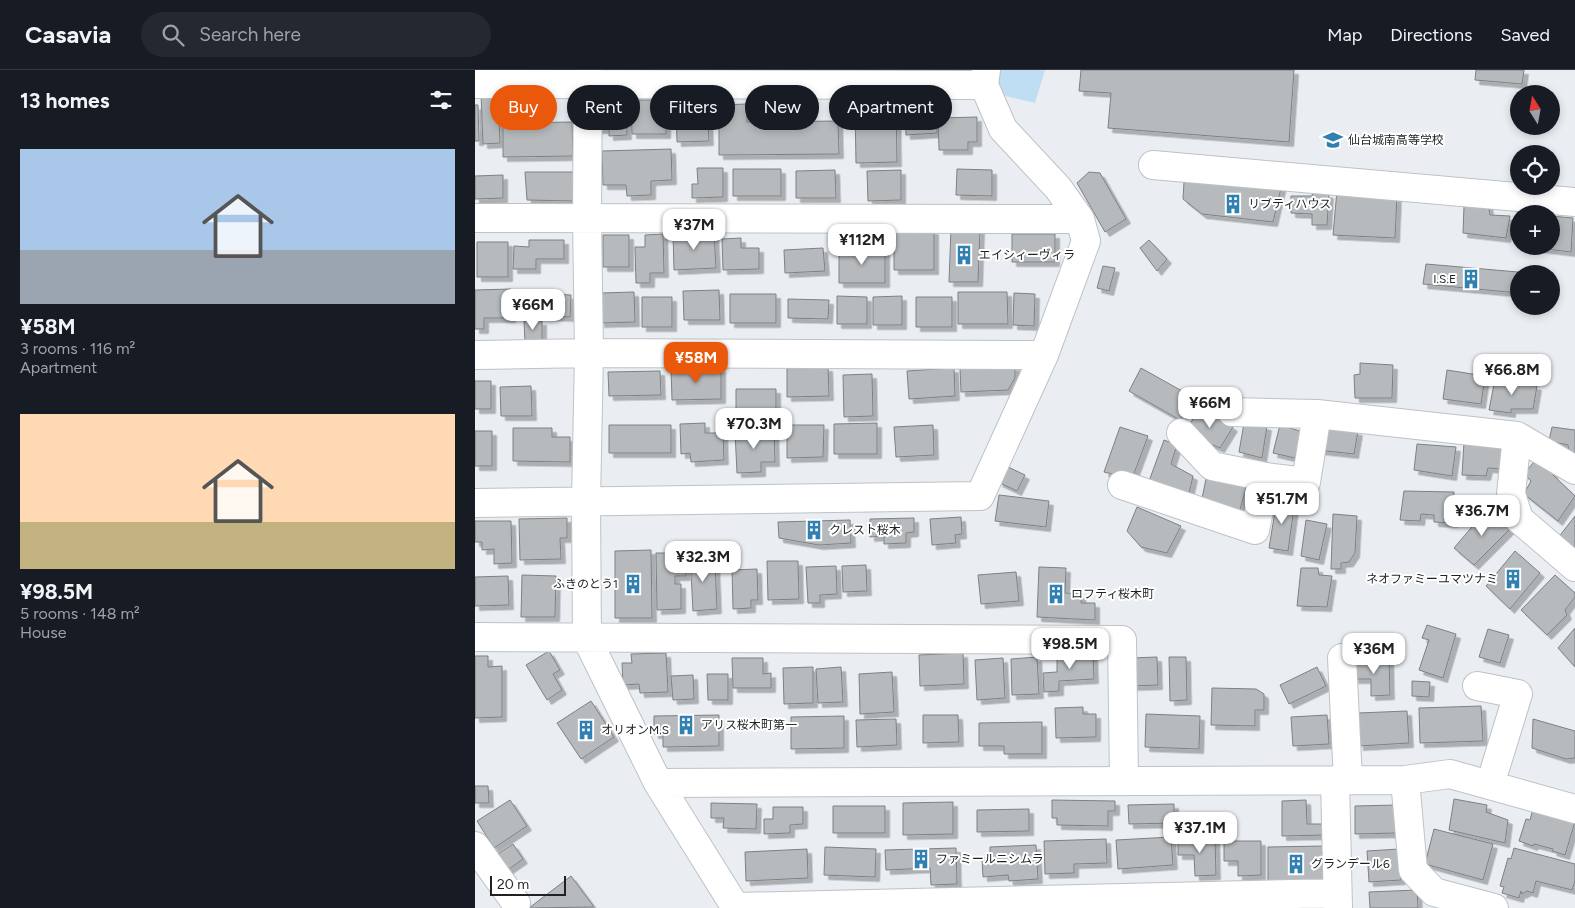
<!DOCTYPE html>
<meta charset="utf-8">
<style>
body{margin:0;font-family:Figtree,"Noto Sans JP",sans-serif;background:#242831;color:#f1f3f6;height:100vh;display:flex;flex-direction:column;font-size:19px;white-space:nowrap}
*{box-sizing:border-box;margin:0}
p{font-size:16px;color:#9ea1a6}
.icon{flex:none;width:28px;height:28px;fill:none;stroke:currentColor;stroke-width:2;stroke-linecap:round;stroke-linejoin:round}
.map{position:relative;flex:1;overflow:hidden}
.drawer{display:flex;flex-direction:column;background:#171b24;width:475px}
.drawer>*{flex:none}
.hud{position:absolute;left:15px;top:15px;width:475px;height:45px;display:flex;gap:10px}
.needle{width:32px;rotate:349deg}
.fabs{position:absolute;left:1035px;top:15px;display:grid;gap:10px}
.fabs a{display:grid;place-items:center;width:50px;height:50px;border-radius:50%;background:#171b24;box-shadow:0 2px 8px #0003;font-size:25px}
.scale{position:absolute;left:15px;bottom:12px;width:76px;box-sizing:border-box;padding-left:5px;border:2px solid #1f2122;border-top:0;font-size:14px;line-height:18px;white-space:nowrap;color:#1f2122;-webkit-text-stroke:4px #fff;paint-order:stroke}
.price{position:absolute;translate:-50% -42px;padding:0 11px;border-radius:10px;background:#fff;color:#222;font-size:16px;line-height:32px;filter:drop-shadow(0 1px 2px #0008)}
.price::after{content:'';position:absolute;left:50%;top:30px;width:15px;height:11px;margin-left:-8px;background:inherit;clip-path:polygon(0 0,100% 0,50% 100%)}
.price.current{background:#ea580c;color:#fff}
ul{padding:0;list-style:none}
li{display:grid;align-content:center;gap:10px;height:265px;padding:0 20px}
li span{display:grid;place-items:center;height:155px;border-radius:0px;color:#555}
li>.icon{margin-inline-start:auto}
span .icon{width:90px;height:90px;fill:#fffc;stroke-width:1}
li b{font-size:21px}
h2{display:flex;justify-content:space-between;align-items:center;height:60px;padding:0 20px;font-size:21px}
.pill{padding:0 18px;border-radius:22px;background:#171b24;box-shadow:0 2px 8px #0003;font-size:18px;line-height:45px}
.pill.current{background:#ea580c;color:#fff}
header{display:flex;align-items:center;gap:30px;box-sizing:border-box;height:70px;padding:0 25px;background:#171b24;border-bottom:1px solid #363941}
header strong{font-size:24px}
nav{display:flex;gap:28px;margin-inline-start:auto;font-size:18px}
.search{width:350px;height:45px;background:#242831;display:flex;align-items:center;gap:12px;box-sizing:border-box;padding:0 18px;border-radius:28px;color:#9ea1a6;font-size:19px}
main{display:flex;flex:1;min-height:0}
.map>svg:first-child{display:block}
.green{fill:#bfdef4}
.building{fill:#b6babd;stroke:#7d8184;filter:url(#shadow)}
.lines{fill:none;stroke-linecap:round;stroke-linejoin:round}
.minor-casing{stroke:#bec2c5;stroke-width:30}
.minor{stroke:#fff;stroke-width:28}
.labels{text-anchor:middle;stroke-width:4;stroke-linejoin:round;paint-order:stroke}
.poi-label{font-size:12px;fill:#1f2122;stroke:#fff;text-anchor:start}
</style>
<header>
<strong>Casavia</strong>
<div class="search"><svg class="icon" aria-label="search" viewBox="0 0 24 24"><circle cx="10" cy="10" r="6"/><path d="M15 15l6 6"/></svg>Search here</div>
<nav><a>Map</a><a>Directions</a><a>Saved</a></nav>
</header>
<main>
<section class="drawer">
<h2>13 homes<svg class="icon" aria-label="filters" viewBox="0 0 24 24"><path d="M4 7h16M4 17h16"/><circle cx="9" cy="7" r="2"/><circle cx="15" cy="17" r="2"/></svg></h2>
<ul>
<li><span style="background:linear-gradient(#a9c7e8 65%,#9aa5b1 0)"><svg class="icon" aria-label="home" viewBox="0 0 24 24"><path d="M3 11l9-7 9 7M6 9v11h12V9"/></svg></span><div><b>¥58M</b><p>3 rooms · 116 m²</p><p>Apartment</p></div></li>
<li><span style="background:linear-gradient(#ffd9b3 70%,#c2b280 0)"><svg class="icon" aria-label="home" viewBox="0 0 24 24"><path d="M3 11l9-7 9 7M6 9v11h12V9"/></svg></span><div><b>¥98.5M</b><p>5 rooms · 148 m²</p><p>House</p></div></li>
</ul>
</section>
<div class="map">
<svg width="1100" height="838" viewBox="0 0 1100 838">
<defs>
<filter id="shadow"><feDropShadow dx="4.5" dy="4.5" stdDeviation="0" flood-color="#0004"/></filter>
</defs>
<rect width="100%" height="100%" fill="#eaeef2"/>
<path class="green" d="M523,0H570L560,33L526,25L521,11Z"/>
<path class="building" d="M606,0H819L814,72L633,58L636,23L604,21Z
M1001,0H1049L1047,14L1000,10Z
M151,23L152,65L134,66V59H122L121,33H130V24Z
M6,24H23L25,73L8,74Z
M164,30H191V64H157L156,36H164Z
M232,33L234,71L202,72L201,34Z
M394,33H421L422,92L381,93L380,40H394Z
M272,34V52L363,51L364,84L244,85V35Z
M0,35H3L4,71H0Z
M461,35L462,63L431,65L430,37Z
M502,47V72H493V80H464L463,48Z
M97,52L98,86L28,87V53Z
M196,79L197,110L176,111V125L152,126L151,115H128L127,81Z
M222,98H248V127L217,128V114H223Z
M258,99H306V126H258Z
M482,99L517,100V126L481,125Z
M360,100L361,128H321V101Z
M426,100V130L393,131L392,101Z
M50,102H100L99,131L52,130Z
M614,102L625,103L651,149L630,162L602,113Z
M28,105V128L0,129V106Z
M709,112L807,114L798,152L727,144L708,129Z
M862,120L922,124L920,168L858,165Z
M838,121L854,124L852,155H837V144L816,143V126H837Z
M1013,134L1015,145L1035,146L1031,168L988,163L989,136Z
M1076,146L1098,148L1096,182L1047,176H1076Z
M476,158L505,159L503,212H474Z
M419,160H459V200H419Z
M239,162L241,198L199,200L198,163Z
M188,164L189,203H175V213H161L160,177H170V165Z
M537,164H580V192H537Z
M128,165H154V197H128Z
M266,168V178H284V199L248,200L247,169Z
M54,170H89V189H61V199H38L39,176L54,177Z
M674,170L692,189L682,201L665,178Z
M2,172H33V207H2Z
M348,178L350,201L310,203L309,180Z
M364,179H410V213H364Z
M951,194L1066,204H1044V223L948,214Z
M628,196L640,198L634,221L622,218Z
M36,219V248H9V259H0V220Z
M244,220L245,250H209L208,221Z
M159,222L160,252L125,253V223Z
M483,222H532L533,254H483Z
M52,223L96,225L95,247L51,245Z
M539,223L560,224L559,256L538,255Z
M255,224H301V253H255Z
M362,226L392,227V254H362Z
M427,226V255H398V227Z
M167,227H197V257H167Z
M441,227H477V257H441Z
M313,229L354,230L353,249L313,248Z
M49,251H67V271L50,272Z
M885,293L918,295L917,328H880L879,305L885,304Z
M540,296V308L533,320L486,322L485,298Z
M353,297L354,326L312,327V298Z
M196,298H246V329L197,330Z
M479,298L480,326L434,329L432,301Z
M666,298L716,326L705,350L654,321Z
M972,300L1010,306L1006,334L968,329Z
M185,301L186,325L134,326L133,302Z
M397,304L398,346L369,347L368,305Z
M1020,309L1062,316L1058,339H1036V343L1014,340Z
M0,311H16V339H0Z
M56,316L57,346H26L25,317Z
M261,319H301V349H261Z
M722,341L730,346L734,341L758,357L745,378L721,368L713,358Z
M230,353V363H248L249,390L216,392L215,383L206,384L205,354Z
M402,353V384H359V354Z
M769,353L792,356L787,388L764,382Z
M134,355H196V383H134Z
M312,355H349L348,387L312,388Z
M458,355L459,385L421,387L419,357Z
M805,355L828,362L820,388L798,383Z
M645,357L673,366L657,409L629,402Z
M1077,357L1100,360V384L1094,383L1093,375L1074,371Z
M38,358H77V367H95V392L38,391Z
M847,359L883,361L879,384L843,380Z
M299,360L300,392H286V402L262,403L260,362Z
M0,361H17V396H0Z
M689,370L702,375L696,394L718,406L713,428L673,414Z
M989,372L1029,375L1027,399L1013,398L1011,406L987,405Z
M942,374L981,377L977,406L939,400Z
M1063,387L1079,399L1078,405L1100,426L1083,451L1049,424L1056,411L1049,404Z
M531,396L550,405L542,421L523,412Z
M731,409L772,415L764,443L726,433Z
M929,421L979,422L978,453L959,452V445L946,444L945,451L925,450Z
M524,425L574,431L571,457L520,451Z
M802,429L820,430L813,481L794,478Z
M662,437L706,456L692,483L666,477L652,461Z
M1013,438L1036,458L999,495L979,478Z
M858,444L882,446L880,483L874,492L866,493V499H856Z
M1100,446V482L1083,468Z
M486,447L487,464L480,465L481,473L457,475L455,449Z
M92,448V468H85L86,489L45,490L44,449Z
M439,448V462L431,463V473L409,474V466L395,467V449Z
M375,450L376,473L344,475L304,468L303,452Z
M831,450L852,454L844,490L826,486Z
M0,451H36L37,493L19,494V479L7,480V472H0Z
M176,480L177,548H140V481Z
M1040,481L1065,503L1035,539L1011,516Z
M181,483H210L211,506H200V514H206V539L182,540Z
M230,483V493L240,492L242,539L218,541L215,484Z
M292,491H323L324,529L293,530Z
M391,495L392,521L368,522L367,496Z
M361,496L362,524L345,525V533H333L331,497Z
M564,497L591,498L590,523L607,524L606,533H620V550L562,547Z
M826,498H843L844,505L857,506L852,537L822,536Z
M282,499L283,530H276V538L258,539L257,500Z
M541,502L544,531L506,534L503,505Z
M47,505L81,506L80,547H46Z
M1080,505L1100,523V527L1090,540L1092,545L1072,565L1046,540Z
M33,506L34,535L0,536V507Z
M952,555L981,564L968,608L944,600L954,570L947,568Z
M1100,558V597L1083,578Z
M1013,559L1034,565L1025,593L1004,587Z
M74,581L85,600L78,604L87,620L72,630L51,595Z
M191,583L193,622L165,623L164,614L148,615L147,593H157L156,584Z
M488,583L489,614L445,616L444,585Z
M618,583L619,609L584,611V621L569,622L568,603L582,602V584Z
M0,586H13V597L27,596V647L0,648Z
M562,587L564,624L537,625L536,589Z
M682,587L683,615L656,616L655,588Z
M694,587H711L712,630L695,631Z
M257,588H288V604L296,603V618H258Z
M528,588L530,628L502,630L500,590Z
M879,589H914L915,625L896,626V609H879Z
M338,597V633L309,634L308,598Z
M366,597L368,632L343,633L341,599Z
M842,597L851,616L814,634L805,615Z
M417,602L419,642L385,644L384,604Z
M232,604H253V630H233Z
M218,605L219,629L198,630L196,606Z
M937,611L955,612L954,627L937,626Z
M737,618L781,619L789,624V640H780V656L736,655Z
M116,631L139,667L106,689L82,653Z
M1006,636L1008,671L945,673L944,638Z
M608,637V644H621V667L581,668L580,638Z
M932,641L934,673L884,676L883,643Z
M671,644L725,646L724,679L670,677Z
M244,645V676L188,677V664H179V646Z
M448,645H483L484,672L448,673Z
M852,645L854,674L818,676L816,647Z
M369,646V678L316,679V647Z
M421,649L422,675L382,677L381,650Z
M1058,649L1100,661V688L1091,689L1057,678Z
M567,652V684H529V676H504V653Z
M0,716H13L14,733H0Z
M979,729L1012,735L1011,742L1033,750L1030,773L974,760Z
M35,730L52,756L19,778L2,751Z
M577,730L640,731V741H633V756L582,755V748H577Z
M831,730L832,754H849L850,765L807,766V731Z
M478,732V764L428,765V733Z
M236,733L282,734L281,759L248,758L249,748H236Z
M699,734V753L654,754L653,735Z
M921,735V763L880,764V736Z
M358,736H410V763H358Z
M298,737H328V754L315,755V763L289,764V749H298Z
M554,739V761L502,762V740Z
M1058,739L1100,752L1090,785L1077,781L1078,779L1059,774L1058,776L1044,771L1051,749L1055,750Z
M959,759L1018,774L1008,810L950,794Z
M696,767L698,795L643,799L641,770Z
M703,768H740L741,805L720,806L719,785H703Z
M631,769L632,793L599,794V803L570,804L569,771Z
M749,771H786V805L763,806V791H749Z
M38,774L48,789L31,801L20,786Z
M561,775L563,809L534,811L533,805L508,807L507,788H515V777Z
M848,776L849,811L793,812V777Z
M350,777L401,779L400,807L349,805Z
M481,778L482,814L456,815L455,798L411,800L410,780Z
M1039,778L1100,794V811L1097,820L1061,811L1058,823L1052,821L1047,824L1046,821L1044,828L1027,823L1029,817L1025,816L1033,788L1036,789Z
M332,779L333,808L271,811L270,782Z
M924,779L926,810L894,812L892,781Z
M96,806L119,837L54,838Z
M942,820L943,838H895L894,822Z"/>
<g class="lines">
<defs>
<path id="minor" d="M113,0L112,148L114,283L111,432L112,569L183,713L930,710L975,704L1100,739
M511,0L509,15L528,59L583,118L605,149
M0,14L509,15
M678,95L1100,132
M0,148L605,149L611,171L569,285L505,426L0,433
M0,285L114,283L569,285
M757,342L842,344
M706,363L737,396L791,407L831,412L842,344L1042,366L1100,400
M1042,366L1036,424L1044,449L1100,497
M647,415L780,460L791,407
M0,567L647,570L649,710
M867,588L873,710
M1002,616L1043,624L1015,715
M860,710L863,838
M930,710L938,800L959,822L1019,838
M183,713L261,838
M0,776L41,833
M261,837L862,823"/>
</defs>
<use href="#minor" class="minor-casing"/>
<use href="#minor" class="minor"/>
</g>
<defs>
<symbol id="school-bare" viewBox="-9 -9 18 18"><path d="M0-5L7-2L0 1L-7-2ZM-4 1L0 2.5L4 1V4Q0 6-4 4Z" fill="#3080b1" stroke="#fff" stroke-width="2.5" paint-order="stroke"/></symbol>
<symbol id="building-bare" viewBox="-9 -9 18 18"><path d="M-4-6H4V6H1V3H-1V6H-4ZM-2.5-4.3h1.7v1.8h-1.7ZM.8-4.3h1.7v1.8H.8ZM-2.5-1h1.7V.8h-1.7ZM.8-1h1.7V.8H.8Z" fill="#3080b1" stroke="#fff" stroke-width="2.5" paint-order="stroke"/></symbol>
</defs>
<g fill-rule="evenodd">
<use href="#school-bare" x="844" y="56" width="28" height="28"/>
<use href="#building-bare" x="744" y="120" width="28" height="28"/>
<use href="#building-bare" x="475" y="171" width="28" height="28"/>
<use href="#building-bare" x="982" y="195" width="28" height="28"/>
<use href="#building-bare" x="325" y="446" width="28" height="28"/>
<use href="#building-bare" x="1024" y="495" width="28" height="28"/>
<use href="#building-bare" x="144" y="500" width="28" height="28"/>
<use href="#building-bare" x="567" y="510" width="28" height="28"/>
<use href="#building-bare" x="197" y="641" width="28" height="28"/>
<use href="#building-bare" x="97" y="646" width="28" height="28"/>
<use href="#building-bare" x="432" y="775" width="28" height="28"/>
<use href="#building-bare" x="807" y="780" width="28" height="28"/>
</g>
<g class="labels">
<g class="poi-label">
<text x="873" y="74">仙台城南高等学校</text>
<text x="773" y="138">リブティハウス</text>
<text x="504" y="189">エイシィーヴィラ</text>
<text x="981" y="213" text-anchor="end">I.S.E</text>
<text x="354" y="464">クレスト桜木</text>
<text x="1023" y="513" text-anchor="end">ネオファミーユマツナミ</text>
<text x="143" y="518" text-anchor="end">ふきのとう1</text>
<text x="596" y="528">ロフティ桜木町</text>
<text x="226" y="659">アリス桜木町第一</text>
<text x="126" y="664">オリオンM.S</text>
<text x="461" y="793">ファミールニシムラ</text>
<text x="836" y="798">グランデール6</text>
</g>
</g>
</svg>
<div class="fabs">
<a><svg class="needle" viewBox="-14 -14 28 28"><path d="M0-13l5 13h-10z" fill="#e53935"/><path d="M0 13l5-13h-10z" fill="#9ea1a6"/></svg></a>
<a><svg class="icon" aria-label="locate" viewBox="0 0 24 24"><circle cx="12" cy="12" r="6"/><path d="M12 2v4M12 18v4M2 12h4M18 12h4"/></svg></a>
<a>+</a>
<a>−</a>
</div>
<div class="scale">20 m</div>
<b class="price" style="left:219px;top:181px">¥37M</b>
<b class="price" style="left:387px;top:196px">¥112M</b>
<b class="price" style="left:58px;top:261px">¥66M</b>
<b class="price current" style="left:221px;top:314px">¥58M</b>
<b class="price" style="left:1037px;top:326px">¥66.8M</b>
<b class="price" style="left:735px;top:359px">¥66M</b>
<b class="price" style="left:279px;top:380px">¥70.3M</b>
<b class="price" style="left:807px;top:455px">¥51.7M</b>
<b class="price" style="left:1007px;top:467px">¥36.7M</b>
<b class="price" style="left:228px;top:513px">¥32.3M</b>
<b class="price" style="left:595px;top:600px">¥98.5M</b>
<b class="price" style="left:899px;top:605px">¥36M</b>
<b class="price" style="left:725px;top:784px">¥37.1M</b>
<div class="hud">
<a class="pill current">Buy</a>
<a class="pill">Rent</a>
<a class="pill">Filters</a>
<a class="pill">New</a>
<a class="pill">Apartment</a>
</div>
</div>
</main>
